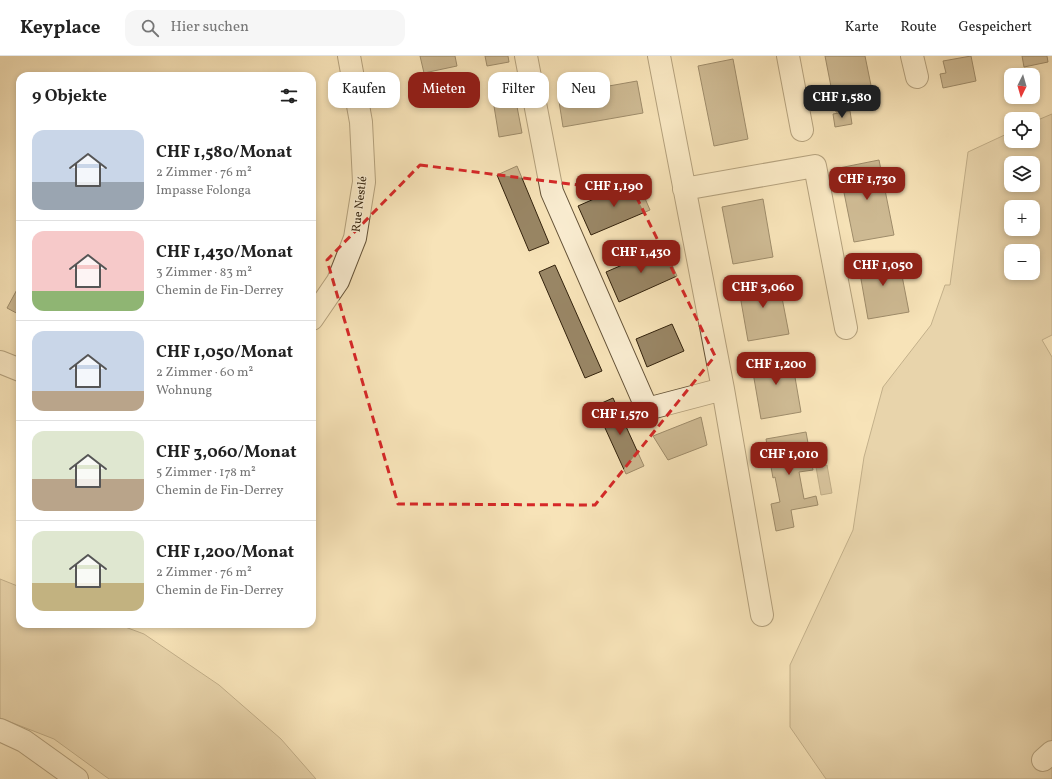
<!DOCTYPE html>
<html lang="de">
<meta charset="utf-8">
<style>
body{margin:0;font-family:Vollkorn,serif;background:#f6f6f6;color:#222;height:100vh;display:flex;flex-direction:column;font-size:15px;white-space:nowrap}
*{box-sizing:border-box;margin:0}
p{font-size:13px;color:#767676}
.icon{flex:none;width:22px;height:22px;fill:none;stroke:currentColor;stroke-width:2;stroke-linecap:round;stroke-linejoin:round}
.map{position:relative;flex:1;overflow:hidden}
.details{position:absolute;left:16px;top:16px;width:300px;height:556px;display:flex;flex-direction:column;background:#fff;border-radius:12px;box-shadow:0 2px 6px #0003}
.details>*{flex:none}
.banner{position:absolute;left:328px;top:16px;width:380px;height:36px;display:flex;gap:8px}
.needle{width:26px;rotate:185deg}
.controls{position:absolute;left:1004px;top:12px;display:grid;gap:8px}
.controls a{display:grid;place-items:center;width:36px;height:36px;border-radius:8px;background:#fff;box-shadow:0 2px 6px #0003;font-size:20px}
.price{position:absolute;translate:-50% -34px;padding:0 9px;border-radius:8px;background:#8f2418;color:#fff;font-size:13px;line-height:26px;filter:drop-shadow(0 1px 2px #0008)}
.price::after{content:'';position:absolute;left:50%;top:24px;width:12px;height:9px;margin-left:-6px;background:inherit;clip-path:polygon(0 0,100% 0,50% 100%)}
.price.on{background:#222;color:#fff}
ul{padding:0;list-style:none}
li{display:flex;align-items:center;gap:12px;height:100px;padding:0 16px}
li+li{border-top:1px solid #e0e0e0}
li span{display:grid;place-items:center;flex:none;width:112px;height:80px;border-radius:12px;color:#555}
li>.icon{margin-inline-start:auto}
span .icon{width:48px;height:48px;fill:#fffc;stroke-width:1}
li b{font-size:17px}
h2{display:flex;justify-content:space-between;align-items:center;height:48px;padding:0 16px;font-size:17px}
.tag{padding:0 14px;border-radius:12px;background:#fff;box-shadow:0 2px 6px #0003;font-size:14px;line-height:36px}
.tag.on{background:#8f2418;color:#fff}
header{display:flex;align-items:center;gap:24px;box-sizing:border-box;height:56px;padding:0 20px;background:#fff;border-bottom:1px solid #e0e0e0}
header strong{font-size:19px}
nav{display:flex;gap:22px;margin-inline-start:auto;font-size:14px}
.search{width:280px;height:36px;background:#f6f6f6;display:flex;align-items:center;gap:10px;box-sizing:border-box;padding:0 14px;border-radius:12px;color:#767676;font-size:15px}
.map>svg:first-child{display:block}
.green{fill:#d6c29b;stroke:#847254;fill-rule:evenodd}
.water{fill:#b4a17e;stroke:#806e50}
.building{fill:#998665;stroke:#33220c}
.lines{fill:none;stroke-linecap:round;stroke-linejoin:round}
.minor-casing{stroke:#645237;stroke-width:24}
.minor{stroke:#faedd1;stroke-width:22}
.marked{fill:none;stroke:#d62828;stroke-width:3;stroke-dasharray:8 5;stroke-linejoin:round}
.labels{text-anchor:middle;stroke-width:3;stroke-linejoin:round;paint-order:stroke}
.street-label{font-size:12px;fill:#33220c;stroke:#faedd1}
</style>
<header>
<strong>Keyplace</strong>
<div class="search"><svg class="icon" aria-label="search" viewBox="0 0 24 24"><circle cx="10" cy="10" r="6"/><path d="M15 15l6 6"/></svg>Hier suchen</div>
<nav><a>Karte</a><a>Route</a><a>Gespeichert</a></nav>
</header>
<div class="map">
<svg width="1052" height="723" viewBox="0 0 1052 723">
<rect width="100%" height="100%" fill="#f7e3b8"/>
<filter id="stains"><feTurbulence type="fractalNoise" baseFrequency=".005" numOctaves="4"/><feColorMatrix values="0 0 0 0 .2 0 0 0 0 .09 0 0 0 0 .02 0 0 0 .5 -.17"/></filter>
<radialGradient id="worn" r=".72"><stop offset=".6" stop-color="#630" stop-opacity="0"/><stop offset="1" stop-color="#630" stop-opacity=".3"/></radialGradient>
<path class="green" d="M1052,58V279L1042,284L1052,301V723H826L790,671V609L853,474L864,401L883,331L931,269L945,229H950L968,96L1011,76V85H1033V66ZM1011,107H1033V129H1011ZM1011,151H1033V173H1011ZM1011,195H1033V217H1011Z
M0,523L20,531V568H117L144,578L219,629L281,683L316,723H109L54,683L0,662Z"/>
<path class="water" d="M827,409L832,437L821,439L816,411Z"/>
<path class="building" d="M420,0H455L457,10L424,17Z
M485,0H508L509,6L487,10Z
M825,0H865L875,49L836,56Z
M971,0L976,25L943,32L940,18L946,17L943,5Z
M1022,0H1047L1048,6L1024,11Z
M733,3L748,83L714,90L698,10Z
M637,25L643,57L563,71L558,39Z
M515,40L522,77L499,81L493,44Z
M850,55L852,68L835,71L833,58Z
M879,104L894,179L854,186L839,112Z
M517,110L549,187L529,195L497,119Z
M637,124L650,154L591,179L578,150Z
M763,143L773,201L733,208L722,151Z
M664,191L677,220L619,246L606,216Z
M898,199L909,256L868,263L858,206Z
M555,209L602,315L585,322L539,216Z
M778,221L789,278L748,285L738,228Z
M20,228V259L7,252Z
M672,268L684,295L647,311L636,283Z
M791,298L801,356L761,363L751,305Z
M613,342L644,410L626,418L595,350Z
M701,361L707,389L668,404L653,380Z
M806,376L813,414L799,416L804,443L816,440L818,449L791,454L794,471L776,475L771,448L780,446L775,421L773,422L766,383Z"/>
<g class="lines">
<defs>
<path id="minor" d="M526,0L552,136L647,353L723,333
M659,0L723,333L762,559
M788,0L802,74
M912,0L917,21
M684,133L815,110L846,272
M312,263L338,225L355,182L364,126L361,66L349,0
M0,306L20,314
M0,674L24,685L77,723
M1043,704L1052,696"/>
</defs>
<use href="#minor" class="minor-casing"/>
<use href="#minor" class="minor"/>
</g>
<path d="M0 0H1052V723H0ZM420,109L634,136L715,300L595,449L398,448L327,204Z" fill="#f7e3b8" fill-opacity=".55" fill-rule="evenodd"/>
<path class="marked" d="M420,109L634,136L715,300L595,449L398,448L327,204Z"/>
<g class="labels">
<g class="street-label">
<text transform="translate(359 148) rotate(-83)" y="4">Rue Nestlé</text>
</g>
</g>
<rect width="100%" height="100%" filter="url(#stains)"/>
<rect width="100%" height="100%" fill="url(#worn)"/>
</svg>
<div class="controls">
<a><svg class="needle" viewBox="-14 -14 28 28"><path d="M0-13l5 13h-10z" fill="#e53935"/><path d="M0 13l5-13h-10z" fill="#767676"/></svg></a>
<a><svg class="icon" aria-label="locate" viewBox="0 0 24 24"><circle cx="12" cy="12" r="6"/><path d="M12 2v4M12 18v4M2 12h4M18 12h4"/></svg></a>
<a><svg class="icon" aria-label="layers" viewBox="0 0 24 24"><path d="M12 4l9 5-9 5-9-5zM3 14l9 5 9-5"/></svg></a>
<a>+</a>
<a>−</a>
</div>
<b class="price on" style="left:842px;top:63px">CHF 1,580</b>
<b class="price" style="left:867px;top:145px">CHF 1,730</b>
<b class="price" style="left:614px;top:152px">CHF 1,190</b>
<b class="price" style="left:641px;top:218px">CHF 1,430</b>
<b class="price" style="left:883px;top:231px">CHF 1,050</b>
<b class="price" style="left:763px;top:253px">CHF 3,060</b>
<b class="price" style="left:776px;top:330px">CHF 1,200</b>
<b class="price" style="left:620px;top:380px">CHF 1,570</b>
<b class="price" style="left:789px;top:420px">CHF 1,010</b>
<div class="banner">
<a class="tag">Kaufen</a>
<a class="tag on">Mieten</a>
<a class="tag">Filter</a>
<a class="tag">Neu</a>
</div>
<section class="details">
<h2>9 Objekte<svg class="icon" aria-label="filters" viewBox="0 0 24 24"><path d="M4 7h16M4 17h16"/><circle cx="9" cy="7" r="2"/><circle cx="15" cy="17" r="2"/></svg></h2>
<ul>
<li><span style="background:linear-gradient(#c9d6e8 65%,#9aa5b1 0)"><svg class="icon" aria-label="home" viewBox="0 0 24 24"><path d="M3 11l9-7 9 7M6 9v11h12V9"/></svg></span><div><b>CHF 1,580/Monat</b><p>2 Zimmer · 76 m²</p><p>Impasse Folonga</p></div></li>
<li><span style="background:linear-gradient(#f6c9c9 75%,#8fb573 0)"><svg class="icon" aria-label="home" viewBox="0 0 24 24"><path d="M3 11l9-7 9 7M6 9v11h12V9"/></svg></span><div><b>CHF 1,430/Monat</b><p>3 Zimmer · 83 m²</p><p>Chemin de Fin-Derrey</p></div></li>
<li><span style="background:linear-gradient(#c9d6e8 75%,#b9a48a 0)"><svg class="icon" aria-label="home" viewBox="0 0 24 24"><path d="M3 11l9-7 9 7M6 9v11h12V9"/></svg></span><div><b>CHF 1,050/Monat</b><p>2 Zimmer · 60 m²</p><p>Wohnung</p></div></li>
<li><span style="background:linear-gradient(#dfe7d0 60%,#b9a48a 0)"><svg class="icon" aria-label="home" viewBox="0 0 24 24"><path d="M3 11l9-7 9 7M6 9v11h12V9"/></svg></span><div><b>CHF 3,060/Monat</b><p>5 Zimmer · 178 m²</p><p>Chemin de Fin-Derrey</p></div></li>
<li><span style="background:linear-gradient(#dfe7d0 65%,#c2b280 0)"><svg class="icon" aria-label="home" viewBox="0 0 24 24"><path d="M3 11l9-7 9 7M6 9v11h12V9"/></svg></span><div><b>CHF 1,200/Monat</b><p>2 Zimmer · 76 m²</p><p>Chemin de Fin-Derrey</p></div></li>
</ul>
</section>
</div>
